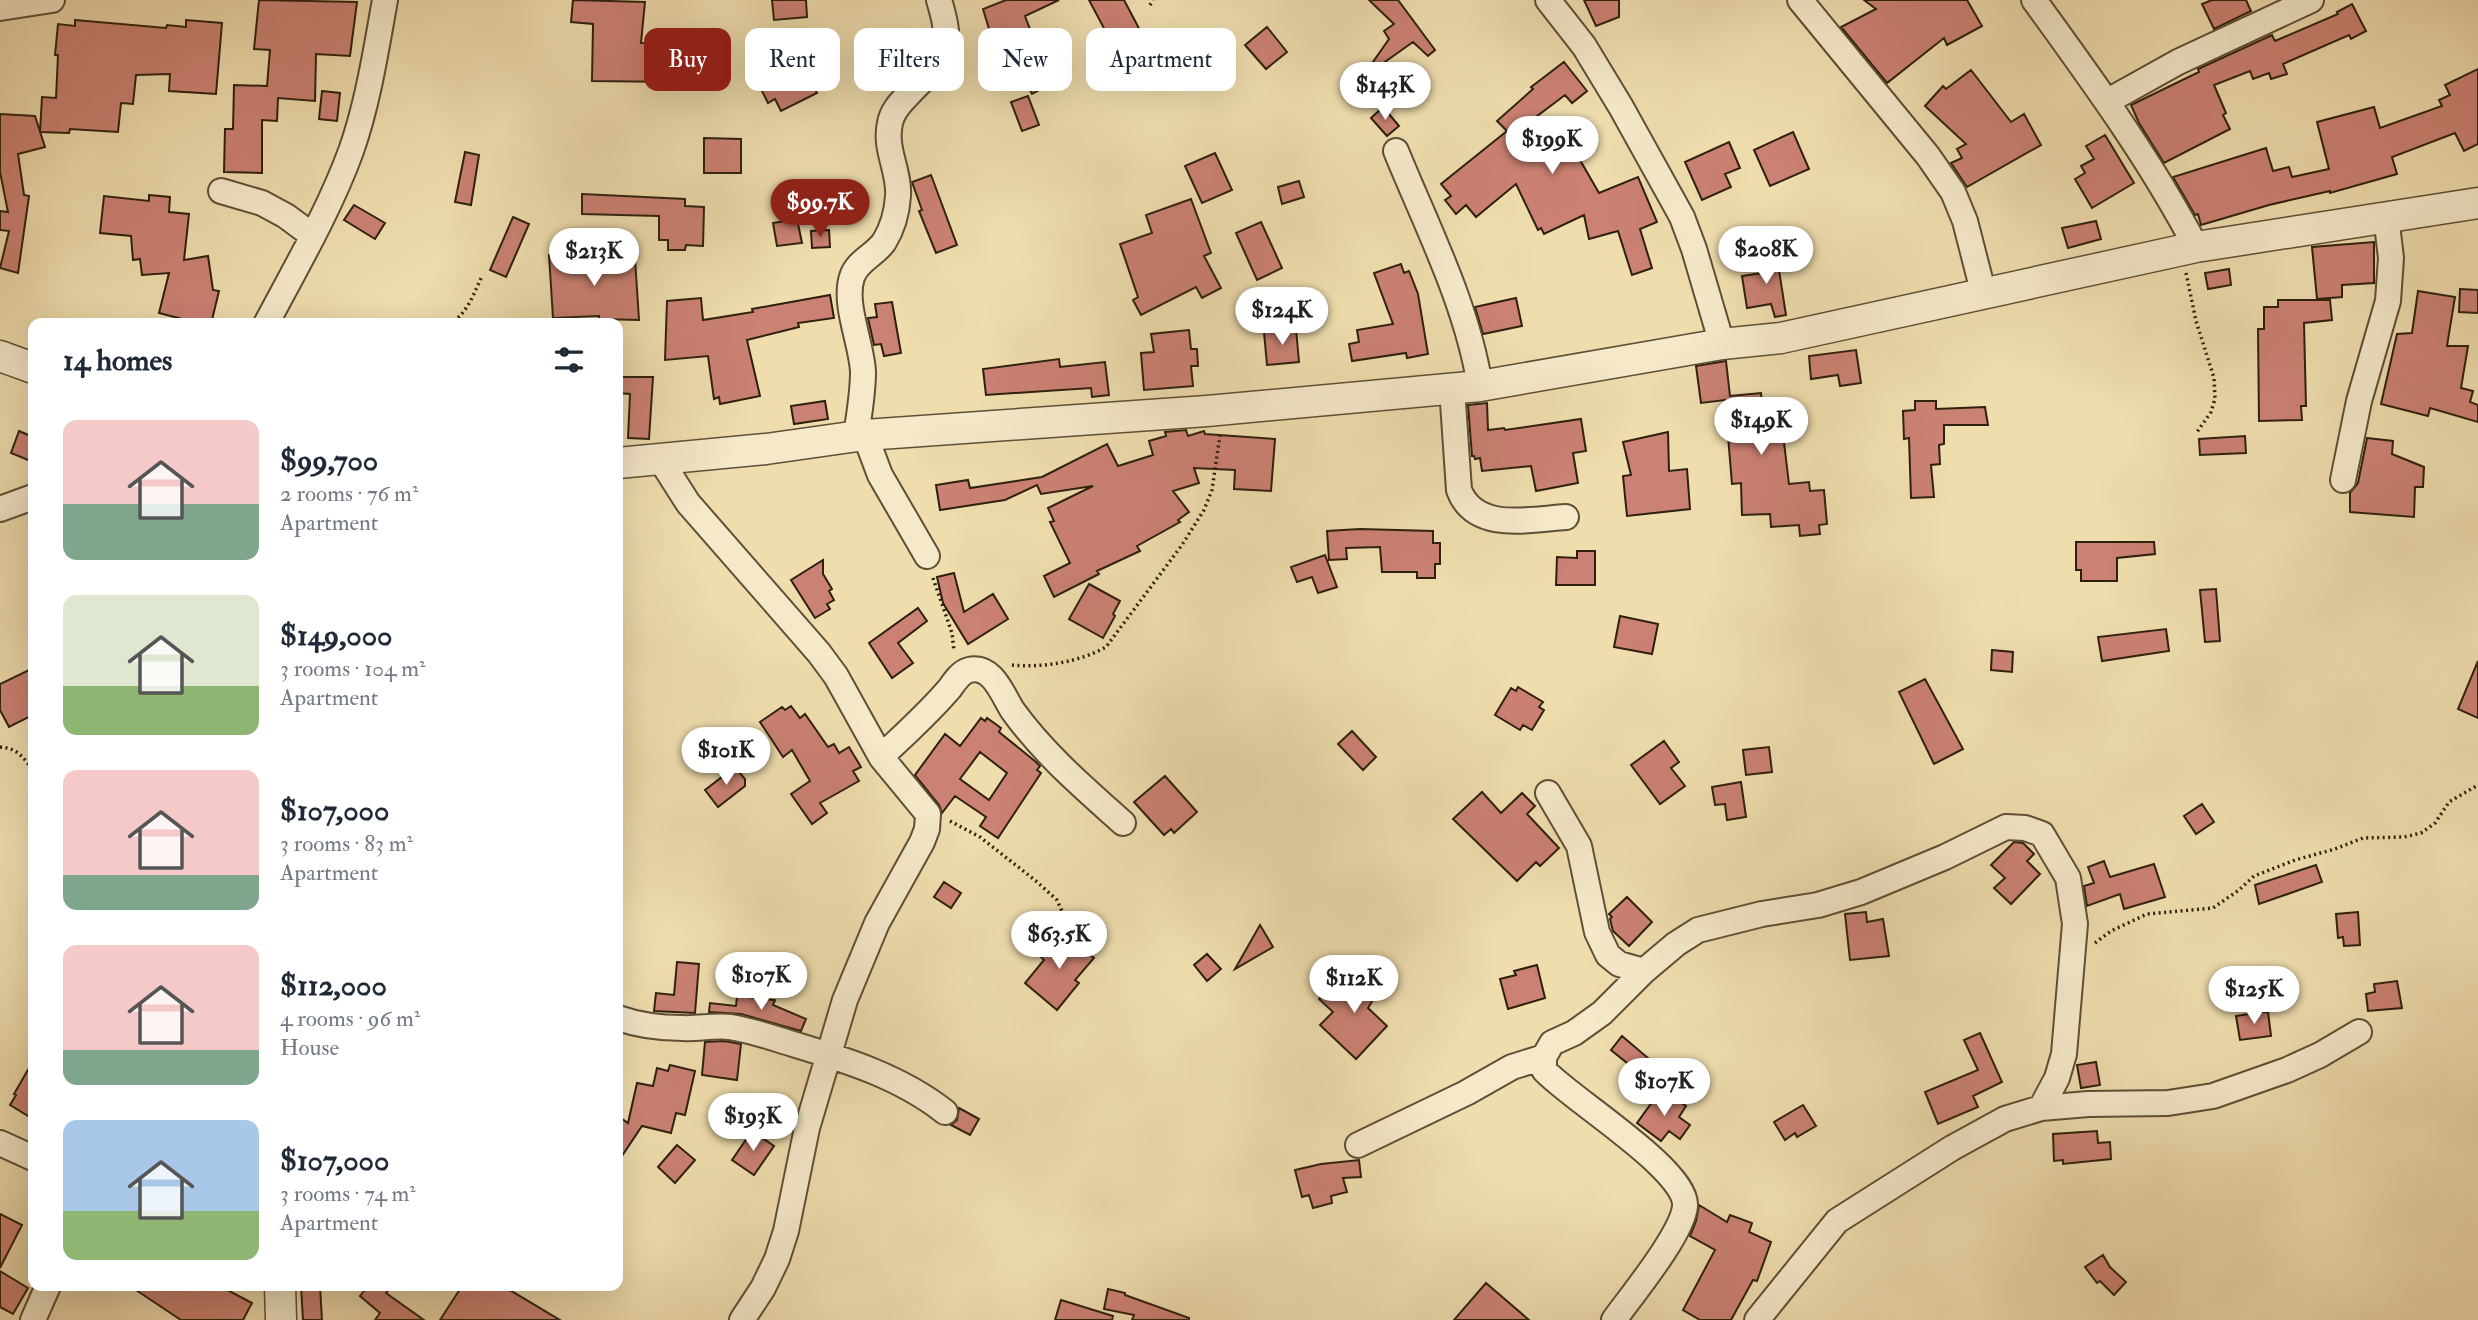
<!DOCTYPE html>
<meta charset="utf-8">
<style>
body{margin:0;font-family:"IM FELL Double Pica",serif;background:#f6f6f7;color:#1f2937;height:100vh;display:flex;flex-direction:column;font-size:26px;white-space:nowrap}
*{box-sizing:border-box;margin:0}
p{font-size:23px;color:#747a83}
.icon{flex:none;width:38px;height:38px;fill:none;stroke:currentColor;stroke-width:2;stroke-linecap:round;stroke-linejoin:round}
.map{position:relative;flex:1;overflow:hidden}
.details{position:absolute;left:28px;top:318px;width:595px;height:973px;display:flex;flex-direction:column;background:#fff;border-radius:14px;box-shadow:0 7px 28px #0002}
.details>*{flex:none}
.banner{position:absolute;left:644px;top:28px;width:665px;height:63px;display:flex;gap:14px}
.price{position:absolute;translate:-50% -60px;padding:0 16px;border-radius:24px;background:#fff;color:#222;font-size:23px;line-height:46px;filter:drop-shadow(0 2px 4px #0008)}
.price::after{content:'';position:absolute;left:50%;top:42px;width:21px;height:16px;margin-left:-10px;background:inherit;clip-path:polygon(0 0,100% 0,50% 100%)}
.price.active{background:#8f2418;color:#fff}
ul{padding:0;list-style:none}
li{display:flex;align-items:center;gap:21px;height:175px;padding:0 35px}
li span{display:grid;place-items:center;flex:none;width:196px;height:140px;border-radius:14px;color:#555}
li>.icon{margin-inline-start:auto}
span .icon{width:84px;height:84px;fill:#fffc;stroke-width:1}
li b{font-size:30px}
h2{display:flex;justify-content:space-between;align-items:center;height:84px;padding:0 35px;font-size:30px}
.tag{padding:0 24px;border-radius:14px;background:#fff;box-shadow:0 7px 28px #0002;font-size:24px;line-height:63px}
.tag.active{background:#8f2418;color:#fff}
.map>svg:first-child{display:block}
.building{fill:#cb8173;stroke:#2e200e;stroke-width:2;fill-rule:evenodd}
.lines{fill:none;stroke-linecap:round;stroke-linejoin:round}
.minor-casing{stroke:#5e4f36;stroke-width:28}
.tertiary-casing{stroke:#5e4f36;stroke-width:33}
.path{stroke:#2e200e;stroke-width:3.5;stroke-dasharray:2 3.5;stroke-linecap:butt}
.minor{stroke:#f5e9ca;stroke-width:24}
.tertiary{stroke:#f5e9ca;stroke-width:30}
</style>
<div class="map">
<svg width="2478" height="1320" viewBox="0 0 2478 1320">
<rect width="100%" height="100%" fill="#efddae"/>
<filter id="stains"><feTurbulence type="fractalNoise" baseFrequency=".00286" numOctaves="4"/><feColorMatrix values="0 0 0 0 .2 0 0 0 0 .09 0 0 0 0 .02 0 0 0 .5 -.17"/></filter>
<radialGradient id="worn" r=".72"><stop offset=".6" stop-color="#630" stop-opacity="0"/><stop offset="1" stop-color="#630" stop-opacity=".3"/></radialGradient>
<path class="building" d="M259,0L357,2L350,56L316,54L315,101L278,98L277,121L262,120V173L224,172L225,129H233L234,85L267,86L270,50L254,49Z
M573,0L645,2L641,43L695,44L694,56L715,57L714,85L673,84V82L592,81L593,24L571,22Z
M772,0H806L807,17L774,20Z
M1006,0H1059L1025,16L1036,45L1054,82L1032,94L1013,58L999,62L983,9Z
M1089,0H1124L1142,34L1115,49Z
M1369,0H1398L1435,50L1428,56L1413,42L1368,74L1366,72L1389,39L1384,31L1394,24Z
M1584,0H1619V17L1596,26Z
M1864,0H1967L1982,26L1947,45L1944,38L1887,83L1841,27L1876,9Z
M2212,0H2246L2251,11L2214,29L2202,4Z
M2352,4L2366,31L2351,39L2349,35L2283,64L2287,74L2271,79L2269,73L2253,79L2250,71L2214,85L2226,113L2223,115L2230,129L2164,163L2139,123L2131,105L2199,72L2198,69L2272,35L2275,41L2338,14L2337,12Z
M75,20L166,28L167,25L186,27V20L222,23L216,94L169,91L170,74L136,75L133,104L121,103L118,132L70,129L69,133L40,132L42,97L56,98L58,55H55L58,24L75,26Z
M1267,27L1287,52L1266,69L1245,45Z
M797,54L817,93L781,111L775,99L768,103L758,83L772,76L769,68Z
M1564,62L1587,91L1572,103L1565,95L1532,120L1558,148L1569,141L1599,193L1638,177L1657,222L1640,229L1652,268L1632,275L1618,231L1589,239L1584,215L1544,234L1541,228L1538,230L1516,184L1476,217L1466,205L1456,214L1445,200L1451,196L1441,184L1507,131L1497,121L1533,89L1531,87Z
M2478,69V144L2464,151L2455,133L2392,157L2397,174L2330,193V191L2269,205L2201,225L2198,214L2195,215L2173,177L2266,148L2273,171L2289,167L2292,177L2329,169L2317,122L2374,107L2380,128L2442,106L2439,100L2450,95L2445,85Z
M1971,70L2011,122L2024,114L2041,145L1967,187L1951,163L1962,158L1957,149L1966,144L1925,106L1943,86L1946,89Z
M322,91L340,93L337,121L319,119Z
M1028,96L1039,125L1022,131L1011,102Z
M1383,107L1399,126L1387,136L1371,118Z
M0,114L35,116L45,147L18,154L24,195L29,196L18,273L0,268L9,231L0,230V211L8,212L0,172Z
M1793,132L1809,169L1770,186L1754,150Z
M2105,135L2134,183L2092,208L2075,179L2085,173L2081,166L2094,159L2086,146Z
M704,138L741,139V173H704Z
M1729,142L1740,168L1725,174L1731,187L1702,200L1685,162Z
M465,152L479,155L471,205L455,202Z
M1215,153L1232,190L1202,203L1185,166Z
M931,175L957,245L936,253L919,211L922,210L912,182Z
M1299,181L1304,197L1282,204L1278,187Z
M582,194L685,199V206L704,207L703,246L686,245L685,250H668V240H659V216L582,214Z
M149,195L170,197L169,212L189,214L184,260L208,256L213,290L219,291L211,324H185L186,320L159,313L169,273L142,275L140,259L133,260L131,236L100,233L104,196L149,201Z
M1191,199L1211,253L1204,256L1221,288L1202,298L1196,287L1141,315L1133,300L1138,297L1120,244L1152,233L1146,215Z
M354,205L385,223L375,239L344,220Z
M513,217L529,224L506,277L490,270Z
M797,219L802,243L777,246L773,223Z
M2096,221L2101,239L2068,248L2062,228Z
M1261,222L1282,268L1257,280L1236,233Z
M829,230L830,247L812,248L811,231Z
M2374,242V283L2342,285V297L2317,299L2312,247Z
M1776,251L1786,315L1775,317L1771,304L1747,308L1742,276L1762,273L1757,256Z
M581,254V261L635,259L639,320L599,319V316L553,318L549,255Z
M1401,264L1404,273L1409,271L1418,294L1428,354L1407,358L1406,353L1352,361L1349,344L1359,342L1357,330L1393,324L1374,273Z
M2229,269L2231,285L2208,289L2205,273Z
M2460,289L2478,290V313L2459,312Z
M2418,291L2455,297L2447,346H2468L2461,388L2473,391L2470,402L2478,405V422L2430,408L2428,416L2381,404L2397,334L2412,333Z
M830,295L834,318L798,323L799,327L747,340L760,396L720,404L719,397L714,399L708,356L665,360L667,301L701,298L703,320L753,312L752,309Z
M1516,298L1522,326L1483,334L1475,307Z
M2278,300H2330L2332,320L2304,323L2306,406H2301L2302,420L2259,421L2258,329H2264V307H2278Z
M892,302L901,353L884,356L881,344L874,345L868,318L877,317L875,304Z
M1296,329L1299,362L1267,365L1264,332Z
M1189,330L1191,349H1197L1198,366H1191L1193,386L1144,390L1141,353L1154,352L1151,334Z
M1856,350L1861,383L1840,386L1838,375L1811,379L1809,356Z
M1059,359L1060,367L1105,362L1109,395L1092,397L1091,388L986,395L983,369Z
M1726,361L1730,396L1761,393L1762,406L1772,405V410L1780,409L1789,484L1809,482L1810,491L1824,490L1827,524L1819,525L1820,534L1800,536L1799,525L1771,527L1770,514L1742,515L1741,483L1732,484L1725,400L1701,403L1696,366Z
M618,377H653L649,439L628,438L630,394L618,393Z
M825,401L828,419L794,424L791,406Z
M1915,401H1936V409L1985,407L1988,425H1944V444L1939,445L1940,464L1931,465L1934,497L1911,498L1909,438L1904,439L1903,411L1915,410Z
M1487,403L1488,430L1504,428L1505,430L1581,419L1586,451L1573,453L1578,483L1536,491L1531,466L1482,471L1480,458L1475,459L1474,456H1472L1468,405Z
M1186,430L1188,436L1204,431L1205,434L1275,439L1271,491L1234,489L1235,470L1194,468L1199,483L1173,491L1189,512L1178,520L1180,522L1137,546L1140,551L1097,571L1099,574L1054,597L1044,576L1070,563L1050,522L1054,521L1048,508L1093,486L1041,494L1037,485L1005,500L940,510L936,485L968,480L970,488L1042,477L1107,444L1118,466L1153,455L1149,441L1166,436L1165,432Z
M19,431L33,437V462L11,453Z
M1668,432L1669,471L1687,469L1690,509L1627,516L1623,476L1631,475L1623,442Z
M2245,436L2246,453L2200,455L2199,439Z
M2367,438L2393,441L2392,454L2424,467L2423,487H2415L2414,517L2350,512V493L2358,483Z
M1360,529L1433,531V543H1440V564H1435V578H1417V572H1382L1380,547L1346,548L1347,559L1329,560L1327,531Z
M2076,542H2154L2155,554L2117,558V581H2081V570H2076Z
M1577,551H1595V585H1556L1557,557L1577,558Z
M1325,555L1337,587L1318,593L1312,577L1297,582L1291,567Z
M823,560V574L832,589L829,591L834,600L827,604L830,609L815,618L791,580Z
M954,573L964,612L993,594L1008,619L968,644L943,603L937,577Z
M1089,584L1120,601L1113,614L1115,616L1103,638L1069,619Z
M2216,589L2220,641L2205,642L2200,590Z
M918,608L927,621L898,643L913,663L892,678L869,643Z
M1620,616L1658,624L1652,654L1614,647Z
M2166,629L2169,651L2102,661L2098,637Z
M1992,650L2013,652L2012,672L1991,670Z
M2478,661V718L2458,709Z
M33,668V715L9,727L0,710V684Z
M1925,679L1963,749L1934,764L1899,692Z
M1518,687L1543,702L1539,707L1544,710L1532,730L1523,725L1520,730L1495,715L1511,688L1516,691Z
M791,706L800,718L805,714L828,747L834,744L839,753L849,747L861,767L853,771L859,781L820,803L827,813L812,824L791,794L810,781L792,750L783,757L760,722L782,707L785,710Z
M981,718L985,721L987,718L1001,728L999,732L1036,762L1040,766L1037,770L1041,773L998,838L980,826L986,817L955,796L942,813L939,805L915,775L945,734L960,746ZM980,752L1007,773L989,800L960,779Z
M1352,731L1376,757L1363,770L1338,744Z
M1664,741L1679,762L1671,768L1685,786L1660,804L1631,765Z
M1769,747L1772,772L1746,775L1743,750Z
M735,767L745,779V786L718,807L705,790Z
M1165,776L1197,812L1174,833L1171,829L1164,835L1134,802Z
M1741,782L1746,817L1727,820L1725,804L1715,805L1712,787Z
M1482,792L1501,813L1522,793L1535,806L1527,814L1559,848L1540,866L1536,862L1517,881L1453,819Z
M2202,804L2214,822L2196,834L2184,816Z
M2014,842L2023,843L2034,854L2027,861L2040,874L2011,904L1994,888L2005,878L1991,865Z
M2104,861L2110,877L2154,864L2165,897L2124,909L2120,894L2087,906L2084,886L2094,883L2088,867Z
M2316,865L2322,882L2259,904L2255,885Z
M944,882L961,893L951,908L934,897Z
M1627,897L1652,922L1629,946L1613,931L1610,919L1612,917L1609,914Z
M1866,912L1867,922L1883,919L1889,956L1850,960L1845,914Z
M2358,912L2360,945L2344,946L2343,937L2338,938L2336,914Z
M1260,925L1273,947L1235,969Z
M1062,932L1094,958L1075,980L1079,983L1057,1010L1025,983L1044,960L1041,957Z
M1207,954L1221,969L1207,981L1194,965Z
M677,962L699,964L695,1013L654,1011L656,993L674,995Z
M1537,965L1545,998L1508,1009L1500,979L1516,975L1514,971Z
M1369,971L1385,980L1368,1008L1387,1026L1356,1059L1320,1025L1333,1012L1319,999L1334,982L1353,997Z
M2397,981L2402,1008L2368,1011L2366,994L2375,992L2374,984Z
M737,996L775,1000L773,1005L806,1019L801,1031L741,1014L709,1012L710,1003L736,1006Z
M2262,1012H2268L2271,1036L2240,1040L2236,1016Z
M1980,1033L2002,1082L1973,1096L1978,1107L1938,1124L1925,1092L1978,1070L1964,1040Z
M1622,1036L1648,1058L1637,1071L1611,1050Z
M724,1041L741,1044L737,1080L702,1075L705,1042Z
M33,1061V1119L10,1105L16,1095L14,1094Z
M2096,1062L2100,1085L2081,1088L2077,1065Z
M670,1065L695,1071L685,1115L676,1113L671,1133L642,1126L618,1162V1116L628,1123L637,1083L653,1086L657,1068L668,1071Z
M1658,1094L1668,1101L1672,1096L1686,1106L1679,1117L1690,1125L1680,1139L1669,1131L1661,1141L1637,1123Z
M1803,1105L1816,1126L1797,1137L1795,1133L1785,1140L1774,1122Z
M959,1108L979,1119L970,1135L951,1125L957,1120Z
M752,1131L774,1146L754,1175L732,1160Z
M2097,1131L2098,1143L2110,1142L2111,1159L2063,1164V1160L2054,1161L2053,1134Z
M677,1145L695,1160L675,1183L658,1167Z
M1359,1160L1361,1177L1343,1178L1347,1192L1331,1196L1332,1203L1313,1208L1309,1195L1302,1197L1295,1170L1321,1164Z
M1699,1205L1727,1222L1730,1215L1752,1223L1749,1232L1771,1242L1757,1281L1753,1280L1731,1320H1700L1683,1310L1715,1250L1690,1236L1696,1221Z
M0,1214L22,1225L0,1268Z
M2103,1255L2110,1267L2126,1282L2114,1295L2100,1281L2097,1283L2085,1267Z
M0,1271L28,1288L13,1314L0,1307Z
M1486,1283L1529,1320H1454Z
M130,1286H220L252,1303L243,1320H181Z
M301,1286H320L322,1320H303Z
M368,1286H392L386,1293L424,1320H375L380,1313L360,1296Z
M462,1286H503L560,1320H440Z
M1108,1289L1125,1293V1295L1189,1318V1320H1132L1134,1315L1104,1309Z
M1061,1300L1113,1316L1112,1320H1055Z"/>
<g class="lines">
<defs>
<path id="minor" d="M1548,0L1584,46L1621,107L1682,217L1694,249L1722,344
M1800,0L1928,156L1953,192L1965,221L1984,295
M2034,0C2092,80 2150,159 2196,247
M0,8L52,0
M2108,101L2178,62L2311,0
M1396,151C1427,227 1467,304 1480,386
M221,191L262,203L286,216L313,236
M266,324C296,267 329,211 351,151C368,103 376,50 385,0
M1452,388L1459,490C1475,533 1531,519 1566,517
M865,435L880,475L927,556
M856,436C859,415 863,394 863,372C862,344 843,304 852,277C857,261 875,255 884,242C892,229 897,212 898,196C900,171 884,150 890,123C892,112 899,104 907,96C943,58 956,55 939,0
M660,459L688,503L819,653L836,676L881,757L928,814L927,829L922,842L877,923L845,1000L807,1128L786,1231L777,1259L763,1288L742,1320
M2343,480L2359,401L2388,301L2391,258L2386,216
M0,509L33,497
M881,757C905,734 929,713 950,688C955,681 961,672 969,670C993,664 1003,696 1013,711C1044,754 1084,788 1123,823
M1548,793L1579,846L1597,932L1608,955L1619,964L1644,971
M618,1018C638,1025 660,1028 682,1028C698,1029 715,1025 730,1027C751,1030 773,1038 793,1044C846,1060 901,1077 945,1112
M0,1143L33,1158
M1358,1145L1466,1093L1512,1067L1544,1057
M33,1320L48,1286
M1614,1320C1632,1295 1683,1233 1685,1206C1688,1170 1569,1098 1544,1070V1057L1552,1043L1574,1033L1602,1013L1644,971L1676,944L1698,930L1762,914L1818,905L1861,892L1945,857L2006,827L2025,828L2042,834L2068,878L2075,924L2064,1054L2057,1078L2041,1108
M1757,1320L1837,1221L1952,1148L2005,1119L2041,1108L2088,1104L2168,1103L2213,1096L2287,1070L2320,1055L2359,1032"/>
<path id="tertiary" d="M0,356L33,368
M618,463L766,449L865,435L1207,411L1480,386L1722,344L1781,338L2196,247L2478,203
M280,1286L281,1320"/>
</defs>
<use href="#minor" class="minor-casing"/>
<use href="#tertiary" class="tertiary-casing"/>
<path class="path" d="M1150,5L1153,0
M2186,273L2196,321L2214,378L2215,399L2211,412L2197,432
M449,324C467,315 474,293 482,276
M933,578L952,633L954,651
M1012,665C1043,668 1079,662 1106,647L1182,545L1204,510L1212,490L1220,435
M0,747C17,748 23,757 33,770
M950,821L980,837L1036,881L1057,900L1065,918
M2095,943L2111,931L2147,914L2213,908L2239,890L2254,876L2295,860L2335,849L2363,838L2404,837L2421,833L2435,823L2449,802L2478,785"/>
<use href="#minor" class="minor"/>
<use href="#tertiary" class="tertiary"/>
</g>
<rect width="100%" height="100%" filter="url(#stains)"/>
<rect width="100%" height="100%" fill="url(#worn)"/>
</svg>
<b class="price" style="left:1385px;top:122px">$143K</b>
<b class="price" style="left:1552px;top:176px">$199K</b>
<b class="price active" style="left:820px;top:239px">$99.7K</b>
<b class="price" style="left:1766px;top:286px">$208K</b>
<b class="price" style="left:594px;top:288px">$213K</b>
<b class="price" style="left:1282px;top:347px">$124K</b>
<b class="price" style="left:1761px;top:457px">$149K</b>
<b class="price" style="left:726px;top:787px">$101K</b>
<b class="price" style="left:1059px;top:971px">$63.5K</b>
<b class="price" style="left:761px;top:1012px">$107K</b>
<b class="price" style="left:1354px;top:1015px">$112K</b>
<b class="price" style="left:2254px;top:1026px">$125K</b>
<b class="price" style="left:1664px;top:1118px">$107K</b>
<b class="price" style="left:753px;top:1153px">$193K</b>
<div class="banner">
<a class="tag active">Buy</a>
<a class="tag">Rent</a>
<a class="tag">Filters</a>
<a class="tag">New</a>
<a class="tag">Apartment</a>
</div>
<section class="details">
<h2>14 homes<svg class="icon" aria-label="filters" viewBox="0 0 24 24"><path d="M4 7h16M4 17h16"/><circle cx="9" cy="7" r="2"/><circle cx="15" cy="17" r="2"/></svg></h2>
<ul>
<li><span style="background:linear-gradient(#f6c9c9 60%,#7fa58c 0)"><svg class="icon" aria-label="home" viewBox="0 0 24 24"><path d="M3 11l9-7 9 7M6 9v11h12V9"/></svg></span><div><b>$99,700</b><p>2 rooms · 76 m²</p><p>Apartment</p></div></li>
<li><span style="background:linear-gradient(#dfe7d0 65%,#8fb573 0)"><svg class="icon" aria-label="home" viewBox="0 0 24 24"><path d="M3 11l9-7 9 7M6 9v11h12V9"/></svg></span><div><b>$149,000</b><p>3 rooms · 104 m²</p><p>Apartment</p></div></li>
<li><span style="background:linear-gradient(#f6c9c9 75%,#7fa58c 0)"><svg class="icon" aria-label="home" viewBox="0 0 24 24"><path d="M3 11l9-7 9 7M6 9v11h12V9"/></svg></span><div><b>$107,000</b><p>3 rooms · 83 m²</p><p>Apartment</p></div></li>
<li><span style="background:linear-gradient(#f6c9c9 75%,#7fa58c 0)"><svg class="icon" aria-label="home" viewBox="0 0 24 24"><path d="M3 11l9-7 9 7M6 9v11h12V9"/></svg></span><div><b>$112,000</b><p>4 rooms · 96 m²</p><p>House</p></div></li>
<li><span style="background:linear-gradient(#a9c7e8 65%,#8fb573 0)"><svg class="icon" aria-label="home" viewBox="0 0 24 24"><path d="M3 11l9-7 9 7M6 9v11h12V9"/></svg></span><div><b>$107,000</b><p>3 rooms · 74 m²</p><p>Apartment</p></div></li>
</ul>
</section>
</div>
